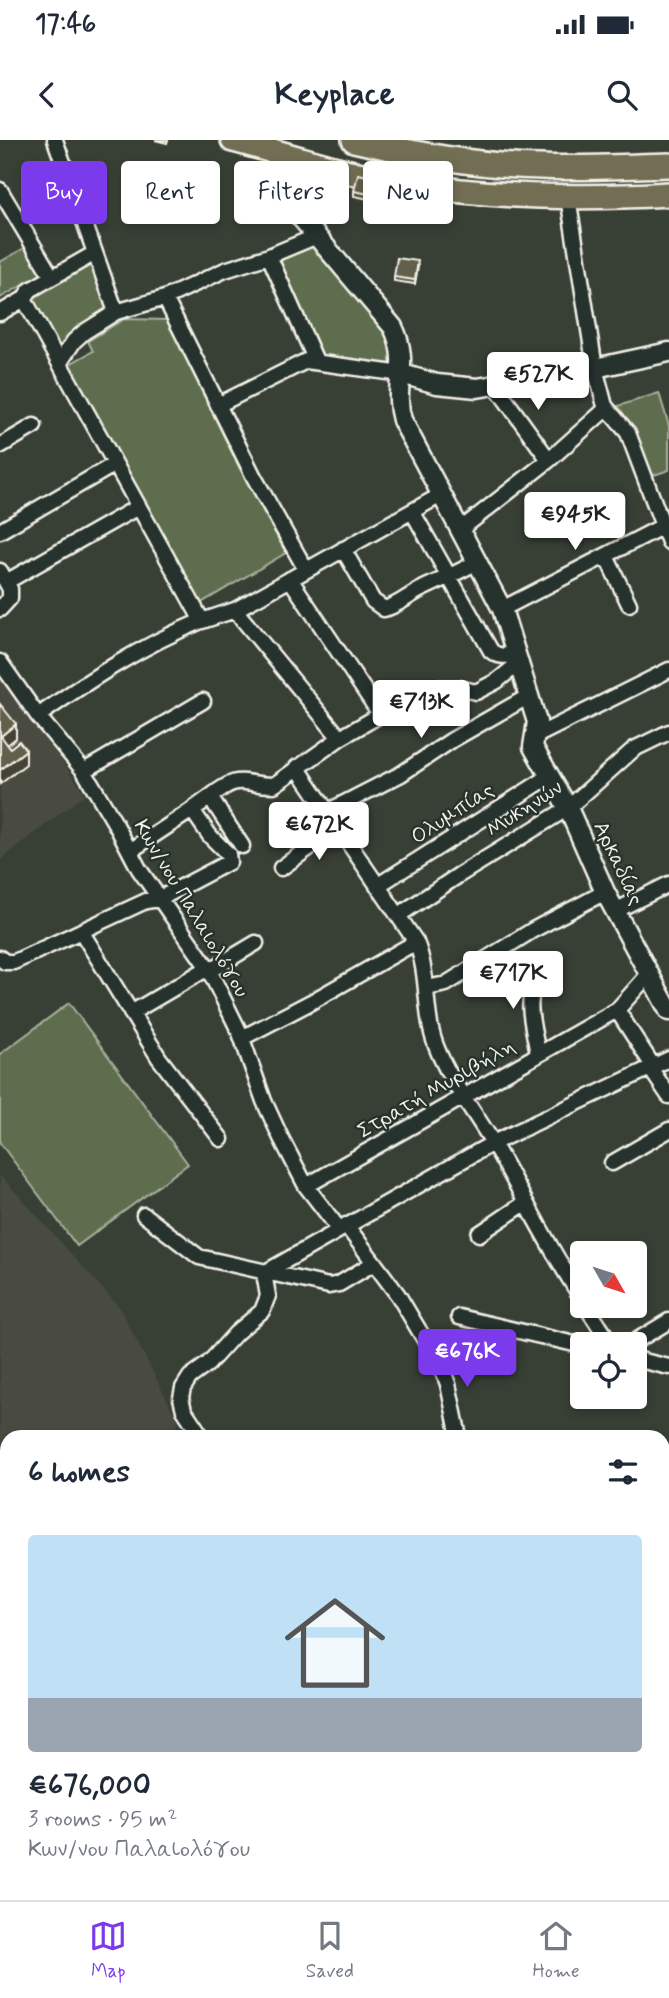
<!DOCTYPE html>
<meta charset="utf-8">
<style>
body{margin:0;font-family:Mynerve,sans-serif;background:#f2f2f3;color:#1f2937;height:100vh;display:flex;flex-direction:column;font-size:26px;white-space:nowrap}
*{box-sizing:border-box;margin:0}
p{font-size:23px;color:#747a83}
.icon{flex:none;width:38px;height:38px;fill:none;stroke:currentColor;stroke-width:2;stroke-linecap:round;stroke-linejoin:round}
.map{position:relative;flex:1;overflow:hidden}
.details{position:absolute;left:0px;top:1290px;width:670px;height:471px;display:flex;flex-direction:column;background:#fff;border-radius:21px 21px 0 0;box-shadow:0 4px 10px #0003}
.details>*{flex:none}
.banner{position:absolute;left:21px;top:21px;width:628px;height:63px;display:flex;gap:14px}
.needle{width:46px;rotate:129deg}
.buttons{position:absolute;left:570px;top:1101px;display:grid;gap:14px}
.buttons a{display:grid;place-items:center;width:77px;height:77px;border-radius:7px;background:#fff;box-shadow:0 4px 10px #0003;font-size:35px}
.price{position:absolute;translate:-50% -60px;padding:0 16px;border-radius:7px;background:#fff;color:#222;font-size:23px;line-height:46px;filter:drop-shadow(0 2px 4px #0008)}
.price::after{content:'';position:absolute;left:50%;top:42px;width:21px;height:16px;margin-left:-10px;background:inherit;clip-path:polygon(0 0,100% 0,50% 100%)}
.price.selected{background:#7c3aed;color:#fff}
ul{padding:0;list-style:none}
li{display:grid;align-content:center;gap:14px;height:371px;padding:0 28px}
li+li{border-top:2px solid #e0e1e3}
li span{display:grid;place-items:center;height:217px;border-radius:7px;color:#555}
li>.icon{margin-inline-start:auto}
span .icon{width:126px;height:126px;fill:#fffc;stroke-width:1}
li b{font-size:30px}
h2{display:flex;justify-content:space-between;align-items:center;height:84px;padding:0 28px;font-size:30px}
.tag{padding:0 24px;border-radius:7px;background:#fff;box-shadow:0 4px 10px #0003;font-size:24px;line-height:63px}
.tag.selected{background:#7c3aed;color:#fff}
.status{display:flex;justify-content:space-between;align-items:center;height:49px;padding:0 35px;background:#fff;direction:ltr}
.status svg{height:19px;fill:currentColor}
header{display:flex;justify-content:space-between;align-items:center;height:91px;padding:0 28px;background:#fff;font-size:32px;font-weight:700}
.tab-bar{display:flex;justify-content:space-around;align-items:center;height:98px;border-top:2px solid #e0e1e3;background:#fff;font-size:19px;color:#747a83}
.tab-bar a{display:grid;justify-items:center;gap:4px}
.tab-bar .selected{color:#7c3aed}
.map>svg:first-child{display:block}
.built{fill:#484c40}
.green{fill:#5f6d4f;stroke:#aaaf9c;stroke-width:2}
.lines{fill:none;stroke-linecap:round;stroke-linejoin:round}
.minor-casing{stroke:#f4f1e8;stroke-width:19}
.tertiary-casing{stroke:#f4f1e8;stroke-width:23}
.trunk-casing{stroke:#f4f1e8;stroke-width:28}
.minor{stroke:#26332d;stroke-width:14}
.tertiary{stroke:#26332d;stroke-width:18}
.trunk{stroke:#726e52;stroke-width:23}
.wall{fill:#545241;stroke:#f4f1e8;stroke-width:2}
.shaded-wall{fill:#454235;stroke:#f4f1e8;stroke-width:2}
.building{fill:#625f4c;stroke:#f4f1e8;stroke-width:2}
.labels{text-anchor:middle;stroke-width:5;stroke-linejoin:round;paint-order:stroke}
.street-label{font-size:21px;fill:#f4f1e8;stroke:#26332d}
</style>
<div class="status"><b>17:46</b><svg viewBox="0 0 49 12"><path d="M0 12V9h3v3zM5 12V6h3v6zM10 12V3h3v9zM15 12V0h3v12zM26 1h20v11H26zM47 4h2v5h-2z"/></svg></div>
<header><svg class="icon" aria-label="back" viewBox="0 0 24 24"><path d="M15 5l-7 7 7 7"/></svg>Keyplace<svg class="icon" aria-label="search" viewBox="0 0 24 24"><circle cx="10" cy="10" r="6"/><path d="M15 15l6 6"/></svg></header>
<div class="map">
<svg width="669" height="1760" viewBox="0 0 669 1760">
<rect width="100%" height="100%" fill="#384036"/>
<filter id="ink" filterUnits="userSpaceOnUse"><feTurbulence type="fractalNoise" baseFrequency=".0143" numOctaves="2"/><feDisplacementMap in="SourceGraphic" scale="14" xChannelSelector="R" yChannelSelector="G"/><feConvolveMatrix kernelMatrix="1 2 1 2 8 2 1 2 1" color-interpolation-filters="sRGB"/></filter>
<g filter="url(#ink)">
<path class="built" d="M0,533L85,654L0,720Z
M0,1035L119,1167L179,1283L165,1297H7V1754H607L611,1760H0Z"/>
<path class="green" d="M314,104L382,186L391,209L392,225L374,226L322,218L279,121Z
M26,107L42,134L0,158V122Z
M91,122L108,172L60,212L31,160L32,154Z
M124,179L168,180L237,323L286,413L201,463L68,225L93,211L88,201Z
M659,253L669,286V330L651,336L634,289L618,266Z
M69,863L188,1024L77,1106L0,1003V914Z"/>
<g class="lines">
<defs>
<path id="minor" d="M55,0L116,172
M0,50L52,137
M568,57L595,228L605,266L628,293L669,402
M269,116L316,221
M165,158L254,337L306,430
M24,159L202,481
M0,173L24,159L30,150L95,113
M60,222L74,201L84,192L116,172L165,158L225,130L269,116L317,96
M495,245L549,320
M218,265L306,221L402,234
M0,306L34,286
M412,371L491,511C500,518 506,516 516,513
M460,390L549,320L607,268
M0,391L115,324
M343,409L373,461L384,469C398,466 409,455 422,449C441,440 459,432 477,422
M606,416L629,464
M0,431L10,449V458L0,469
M290,439L380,574
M6,442L138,367
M502,469L663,386L669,388
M235,470L340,598
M0,522L38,576L84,631L116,685L139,729L208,828L240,893L264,961L281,998L306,1046L339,1089
M38,576C89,540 141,506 199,482C211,478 223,474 235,470L441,355
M534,597L669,530
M297,627L416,802C430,836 423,872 436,906C449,940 474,971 493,1003C523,1055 549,1109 583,1160
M84,631L203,561
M327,672L401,634L452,600L529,556
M242,706L210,657C242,632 240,645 274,645L340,598L427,548H459L476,552L497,541L519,523
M130,711L192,670
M281,728L337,688
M377,746L550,636
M615,771L669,744
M399,775L459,735L568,668L634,609L669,592
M81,791L159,918L221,999
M0,818L5,822H14L146,761L159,759L229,722L228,714L210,696L192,670L210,657
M209,831L256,803
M538,838C523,860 534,889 538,914
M427,848L446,844L533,790L605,752
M617,870L653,926
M131,873L208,828
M242,898L311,862L416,802
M650,928L669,956
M612,1023L669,990
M306,1046L617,870L649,834
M144,1075L199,1117L329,1146L339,1144L374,1123
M346,1085L398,1155L442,1229L448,1244L459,1297
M479,1094L525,1063
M586,1166L611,1204
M459,1177L583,1206
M631,1204L669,1181
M635,1219L669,1227
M202,1297L184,1270L181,1258L183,1248L190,1237L208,1224L236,1193L262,1171L268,1156L264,1133L493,1003L669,919
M616,1754L619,1760"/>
<path id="tertiary" d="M285,15L282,46L293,68L393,187C411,224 392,246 402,280L502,469L537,582L533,607L568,668L605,752L669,871
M402,234L437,244L477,248L595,228L669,212"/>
<path id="trunk" d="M233,0C289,15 346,34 403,43C490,58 581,59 669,54
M354,0C415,14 477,26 540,27C583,29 626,26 669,25"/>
</defs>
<use href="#minor" class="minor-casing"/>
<use href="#tertiary" class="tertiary-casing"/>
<use href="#trunk" class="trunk-casing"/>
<use href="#minor" class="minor"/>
<use href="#tertiary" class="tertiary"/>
<use href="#trunk" class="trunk"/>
</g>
<path class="wall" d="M155,0H168L167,3Z
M378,43L374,60L354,56V51Z
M418,126L415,144L394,141V137Z
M0,1321L7,1322V1396H0Z
M0,1488H7V1709L0,1708Z"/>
<path class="shaded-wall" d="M16,584V598L1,610V596Z
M26,610V624L0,644V630Z"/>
<path class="building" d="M358,34L378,38L374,55L354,51Z
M397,118L418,121L415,140L394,137Z
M0,564L16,584L1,596L10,608L19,601L26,610L0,630Z
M0,1321L7,1322V1382L0,1381Z
M0,1488H7V1694H0Z
M345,1754H374V1760H346Z
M412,1754H443V1760H413Z
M501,1754H540V1760H501Z
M557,1754H580L581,1760H557Z"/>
</g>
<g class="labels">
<g class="street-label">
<text transform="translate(524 668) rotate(-33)" y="7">Μυκηνών</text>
<text transform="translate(452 673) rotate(-33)" y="7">Ολυμπίας</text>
<text transform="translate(619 723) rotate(65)" y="7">Αρκαδίας</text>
<text transform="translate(192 768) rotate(59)" y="7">Κων/νου Παλαιολόγου</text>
<text transform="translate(436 948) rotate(-30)" y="7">Στρατή Μυριβήλη</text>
</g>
</g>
</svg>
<div class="buttons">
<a><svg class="needle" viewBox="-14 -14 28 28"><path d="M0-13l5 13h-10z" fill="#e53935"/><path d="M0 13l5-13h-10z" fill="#747a83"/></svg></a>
<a><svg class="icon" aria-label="locate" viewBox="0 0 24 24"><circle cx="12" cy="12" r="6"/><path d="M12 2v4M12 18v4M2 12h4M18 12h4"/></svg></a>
</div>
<b class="price" style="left:538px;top:272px">€527K</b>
<b class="price" style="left:575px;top:412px">€945K</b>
<b class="price" style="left:421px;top:600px">€713K</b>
<b class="price" style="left:319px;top:722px">€672K</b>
<b class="price" style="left:513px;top:871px">€717K</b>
<b class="price selected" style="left:467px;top:1249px">€676K</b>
<div class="banner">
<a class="tag selected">Buy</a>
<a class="tag">Rent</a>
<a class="tag">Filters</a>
<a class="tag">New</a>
</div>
<section class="details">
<h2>6 homes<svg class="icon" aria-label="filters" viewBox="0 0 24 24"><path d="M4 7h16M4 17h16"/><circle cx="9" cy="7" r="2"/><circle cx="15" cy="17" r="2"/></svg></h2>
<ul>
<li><span style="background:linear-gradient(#bfe0f5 75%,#9aa5b1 0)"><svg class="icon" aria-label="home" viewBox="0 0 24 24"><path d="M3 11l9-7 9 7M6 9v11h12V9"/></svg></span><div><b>€676,000</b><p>3 rooms · 95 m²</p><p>Κων/νου Παλαιολόγου</p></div></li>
</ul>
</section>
</div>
<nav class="tab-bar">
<a class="selected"><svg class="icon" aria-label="map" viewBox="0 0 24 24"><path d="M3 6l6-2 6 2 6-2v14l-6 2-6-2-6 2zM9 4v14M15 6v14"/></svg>Map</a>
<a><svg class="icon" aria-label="saved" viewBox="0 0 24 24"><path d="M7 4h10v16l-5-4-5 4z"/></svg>Saved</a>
<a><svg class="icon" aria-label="home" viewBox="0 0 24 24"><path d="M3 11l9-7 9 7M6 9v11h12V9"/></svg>Home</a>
</nav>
